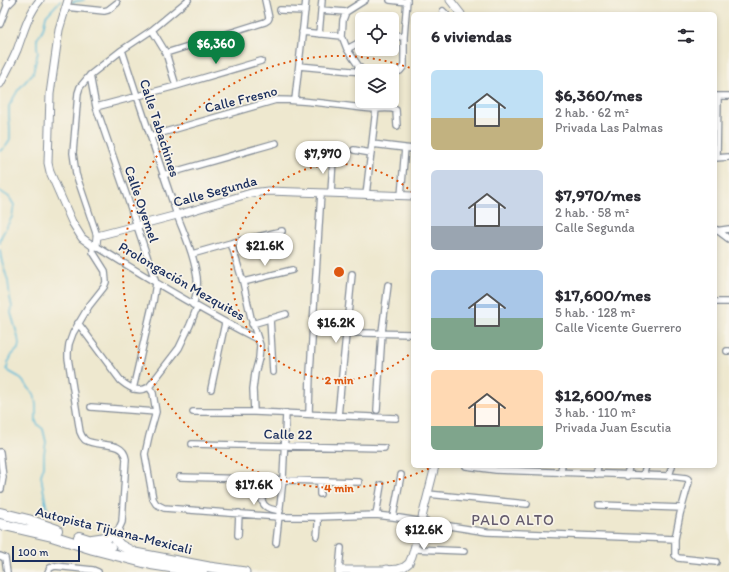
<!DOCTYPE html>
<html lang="es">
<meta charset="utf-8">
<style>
body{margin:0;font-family:Itim,sans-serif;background:#f7f7f7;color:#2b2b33;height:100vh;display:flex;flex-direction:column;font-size:15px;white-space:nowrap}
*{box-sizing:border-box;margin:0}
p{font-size:13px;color:#7c7c81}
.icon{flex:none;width:22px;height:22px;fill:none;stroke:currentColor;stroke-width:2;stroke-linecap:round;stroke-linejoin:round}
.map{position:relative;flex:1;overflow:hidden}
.panel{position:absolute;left:411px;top:12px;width:306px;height:456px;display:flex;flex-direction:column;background:#fff;border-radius:6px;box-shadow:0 2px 6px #0003}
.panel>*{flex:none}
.buttons{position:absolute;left:355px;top:12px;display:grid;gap:8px}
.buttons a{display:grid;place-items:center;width:44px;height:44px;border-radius:6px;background:#fff;box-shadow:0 2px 6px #0003;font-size:20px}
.scale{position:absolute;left:12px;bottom:10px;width:68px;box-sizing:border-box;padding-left:4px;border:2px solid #1b2f5e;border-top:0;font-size:11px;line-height:14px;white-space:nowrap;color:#1b2f5e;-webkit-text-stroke:3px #f7f3e8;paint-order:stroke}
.price{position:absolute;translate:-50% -34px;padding:0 9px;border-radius:14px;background:#fff;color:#222;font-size:13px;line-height:26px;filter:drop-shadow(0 1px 2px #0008)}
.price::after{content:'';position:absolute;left:50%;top:24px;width:12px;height:9px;margin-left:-6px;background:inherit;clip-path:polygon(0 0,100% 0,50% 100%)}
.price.selected{background:#0b8043;color:#fff}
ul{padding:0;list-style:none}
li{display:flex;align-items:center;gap:12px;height:100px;padding:0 20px}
li span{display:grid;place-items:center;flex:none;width:112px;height:80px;border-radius:6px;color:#555}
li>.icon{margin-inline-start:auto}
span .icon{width:48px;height:48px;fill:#fffc;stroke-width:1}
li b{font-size:17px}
h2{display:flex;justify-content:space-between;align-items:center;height:48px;padding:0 20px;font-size:17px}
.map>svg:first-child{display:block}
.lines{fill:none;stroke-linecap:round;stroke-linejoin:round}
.stream{stroke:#5bbad9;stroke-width:1.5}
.minor-casing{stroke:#848c96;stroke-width:8}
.tertiary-casing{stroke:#848c96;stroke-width:9}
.secondary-casing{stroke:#848c96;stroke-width:9}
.trunk-casing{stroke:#848c96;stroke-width:11}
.motorway-casing{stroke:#848c96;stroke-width:12}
.minor{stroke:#fff;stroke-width:5.5}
.tertiary{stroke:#fff;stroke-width:7}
.secondary{stroke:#fff;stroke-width:7}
.trunk{stroke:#fff;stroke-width:9}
.motorway{stroke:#fff;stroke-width:10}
.ring{fill:none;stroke:#de5710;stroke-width:2;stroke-dasharray:2 4}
.labels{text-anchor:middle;stroke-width:3.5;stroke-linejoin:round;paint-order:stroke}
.street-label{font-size:14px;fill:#1b2f5e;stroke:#f7f3e8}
.neighbourhood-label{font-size:15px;letter-spacing:1px;fill:#645b6d;stroke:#f7f3e8}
.centre{fill:#de5710;stroke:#f7f3e8;stroke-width:2}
.ring-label{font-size:12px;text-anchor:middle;font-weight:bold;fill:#de5710;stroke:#f7f3e8;stroke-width:3.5;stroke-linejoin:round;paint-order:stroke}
</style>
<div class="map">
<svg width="729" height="572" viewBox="0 0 729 572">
<rect width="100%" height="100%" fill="#f7f3e8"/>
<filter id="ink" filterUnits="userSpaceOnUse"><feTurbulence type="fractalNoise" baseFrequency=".025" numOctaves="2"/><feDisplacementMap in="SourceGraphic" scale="8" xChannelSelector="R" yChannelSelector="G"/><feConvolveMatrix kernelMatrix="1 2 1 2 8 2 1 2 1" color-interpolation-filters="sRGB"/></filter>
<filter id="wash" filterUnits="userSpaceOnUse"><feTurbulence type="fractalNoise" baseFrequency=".012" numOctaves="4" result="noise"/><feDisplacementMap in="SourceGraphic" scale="16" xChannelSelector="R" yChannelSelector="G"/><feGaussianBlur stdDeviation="0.9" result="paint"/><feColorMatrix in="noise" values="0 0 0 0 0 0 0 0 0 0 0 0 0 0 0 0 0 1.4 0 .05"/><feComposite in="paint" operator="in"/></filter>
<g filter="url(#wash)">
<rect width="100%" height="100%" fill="#eee8cf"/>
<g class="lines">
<path class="stream" d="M72,2L84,0
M0,151L7,145L10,139V129L9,116V106L18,90L33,73L38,52L37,47V39L43,29L46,16L60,1
M0,191L9,197L14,205L12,217L1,237L0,243
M0,250L1,258L8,281L10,298L12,307L11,313L18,337L19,344L18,349L12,355L8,363L7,369L10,372L19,377L34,394L36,404V422L38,425L43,429L46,442L44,454V466L41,475L42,482L46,505L48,510L54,513"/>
</g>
</g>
<g filter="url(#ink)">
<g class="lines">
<defs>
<path id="minor" d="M390,0L407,2
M7,6L13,0
M66,7L104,11L108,10L117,3
M280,10L305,11
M321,10L346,12
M443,11L446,14
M0,24L7,6L6,0
M152,30L166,53L176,86
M302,32L342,36
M319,34L322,0
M392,36L404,37
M347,49L362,41
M122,50C139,103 157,156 175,209C182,230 193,250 196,272C199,284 197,294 193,305
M166,53L265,22L268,20L269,18L265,0
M299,66L362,72
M362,71L347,49L342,36L343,20L346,12L365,0
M392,72L400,71L404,66V37L407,0
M90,75L96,107L137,226L156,283L153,302L133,389
M715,96H729
M295,100L306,0
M96,107L176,86L261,61
M151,136L276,100C309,100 342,106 374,109C381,109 389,107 396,110L397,126
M372,144L413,149
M354,150L371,153
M715,158L729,157
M717,158L718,96
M163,175L276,143
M331,193L333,159
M366,195L376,109V101
M401,196L405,148
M717,230L729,239
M715,231L729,229
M97,236L76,174L73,153L78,93L80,87L90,75L122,50L152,30L188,0
M231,243L243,282L251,318L260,345L259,358L255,373L253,389L254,412
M93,246V252L105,271L106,282L104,287L89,306L73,333L69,344L68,352V358L80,432C81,435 83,438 85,440C97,448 123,439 126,459L122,522L117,533
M96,246C149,279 202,311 257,339
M192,254L231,243L282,231
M243,282L292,270
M715,302H729
M270,318L273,372
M78,323L121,381C129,388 139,393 149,387L179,348L190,325L197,307
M252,324L286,314
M313,332L413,334
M727,351H729
M149,387L153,393L156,412L149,436L145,454L153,499L156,504L164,508L279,517H318L376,515L393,517L487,532L675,539
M211,389L225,323
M91,407L156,412
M377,410L382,332L388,285
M193,412H254L396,418
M309,414L310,373L321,193
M338,416L352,274
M192,444L384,448
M0,452L3,477L1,489
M466,466L496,470L669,476L686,478L688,479L689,482L680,514L675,539V555L678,558L716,562
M560,473L562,466
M596,474L598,466
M627,476L629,466
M643,476L646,466
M669,476L672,466
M180,477L359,482
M264,479L262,500C264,509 272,509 280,511
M320,481V494
M428,494L527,504
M599,505L682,508
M376,515L381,485
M393,517L401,475
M238,535L239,513
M317,536L318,525V517
M276,543L283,479L286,413
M414,549L464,551
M0,556L5,558L7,572
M339,570L341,548
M48,572L50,568L55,566L93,570L98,572"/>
<path id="tertiary" d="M68,0L59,30L50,94L48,163L50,172L72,222L82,238L93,246H96L97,236L177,215L251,193L268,191L413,196
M0,84C6,73 12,62 17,50C23,34 28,14 40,0"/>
<path id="secondary" d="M450,0L461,14
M339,572V570H387L398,569L404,567L409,563L412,556L414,549L435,466"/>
<path id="trunk" d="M117,533L116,540L120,545L135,553L209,567L245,572
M387,572V570"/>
<path id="motorway" d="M0,513L28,520L57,530
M0,524L52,536L93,549L151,564L202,572
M79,537L110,547
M92,540C101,539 109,538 117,533"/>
</defs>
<use href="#minor" class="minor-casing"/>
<use href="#tertiary" class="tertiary-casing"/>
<use href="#secondary" class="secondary-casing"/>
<use href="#trunk" class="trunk-casing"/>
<use href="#motorway" class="motorway-casing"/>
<use href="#minor" class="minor"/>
<use href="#tertiary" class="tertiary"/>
<use href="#secondary" class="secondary"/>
<use href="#trunk" class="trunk"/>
<use href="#motorway" class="motorway"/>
</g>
</g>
<g class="ring">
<path d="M413 351A108 108 0 1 1 413 193"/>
<path d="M434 466A216 216 0 1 1 413 69"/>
</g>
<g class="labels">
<g class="street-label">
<text transform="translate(241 99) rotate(-14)" y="5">Calle Fresno</text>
<text transform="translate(160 128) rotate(72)" y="5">Calle Tabachines</text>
<text transform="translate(215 191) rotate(-15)" y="5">Calle Segunda</text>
<text transform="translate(142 204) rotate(71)" y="5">Calle Oyemel</text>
<text transform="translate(182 281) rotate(30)" y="5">Prolongación Mezquites</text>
<text transform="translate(288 434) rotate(1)" y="5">Calle 22</text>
<text transform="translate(114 530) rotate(14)" y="5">Autopista Tijuana-Mexicali</text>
</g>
<g class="neighbourhood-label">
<text x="513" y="525">PALO ALTO</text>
</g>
</g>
<circle cx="339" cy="272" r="6" class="centre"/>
<g class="ring-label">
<text x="339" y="384">2 min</text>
<text x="339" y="492">4 min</text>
</g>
</svg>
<div class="buttons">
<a><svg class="icon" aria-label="locate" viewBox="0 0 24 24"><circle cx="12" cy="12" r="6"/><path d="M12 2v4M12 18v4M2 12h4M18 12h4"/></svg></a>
<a><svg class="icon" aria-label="layers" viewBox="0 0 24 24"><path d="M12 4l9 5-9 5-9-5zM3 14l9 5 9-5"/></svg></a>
</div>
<div class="scale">100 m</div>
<b class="price selected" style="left:216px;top:65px">$6,360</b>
<b class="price" style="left:323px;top:175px">$7,970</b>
<b class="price" style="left:265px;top:267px">$21.6K</b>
<b class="price" style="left:336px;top:344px">$16.2K</b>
<b class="price" style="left:254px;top:506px">$17.6K</b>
<b class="price" style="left:424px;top:551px">$12.6K</b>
<section class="panel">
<h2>6 viviendas<svg class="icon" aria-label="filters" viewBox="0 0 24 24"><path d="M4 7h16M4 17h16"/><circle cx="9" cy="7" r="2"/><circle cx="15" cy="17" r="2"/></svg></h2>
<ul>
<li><span style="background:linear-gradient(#bfe0f5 60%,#c2b280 0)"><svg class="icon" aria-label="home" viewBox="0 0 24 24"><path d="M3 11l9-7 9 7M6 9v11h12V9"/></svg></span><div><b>$6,360/mes</b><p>2 hab. · 62 m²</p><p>Privada Las Palmas</p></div></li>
<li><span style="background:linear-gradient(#c9d6e8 70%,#9aa5b1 0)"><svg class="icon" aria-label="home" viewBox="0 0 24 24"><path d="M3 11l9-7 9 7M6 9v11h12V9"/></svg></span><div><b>$7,970/mes</b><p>2 hab. · 58 m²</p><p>Calle Segunda</p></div></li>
<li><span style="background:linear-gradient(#a9c7e8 60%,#7fa58c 0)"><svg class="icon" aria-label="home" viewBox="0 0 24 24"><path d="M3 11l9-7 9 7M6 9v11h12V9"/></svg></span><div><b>$17,600/mes</b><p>5 hab. · 128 m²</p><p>Calle Vicente Guerrero</p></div></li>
<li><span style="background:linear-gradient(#ffd9b3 70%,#7fa58c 0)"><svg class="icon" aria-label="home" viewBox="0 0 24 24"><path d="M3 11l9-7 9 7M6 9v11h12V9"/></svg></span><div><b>$12,600/mes</b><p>3 hab. · 110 m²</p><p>Privada Juan Escutia</p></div></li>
</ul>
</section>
</div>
